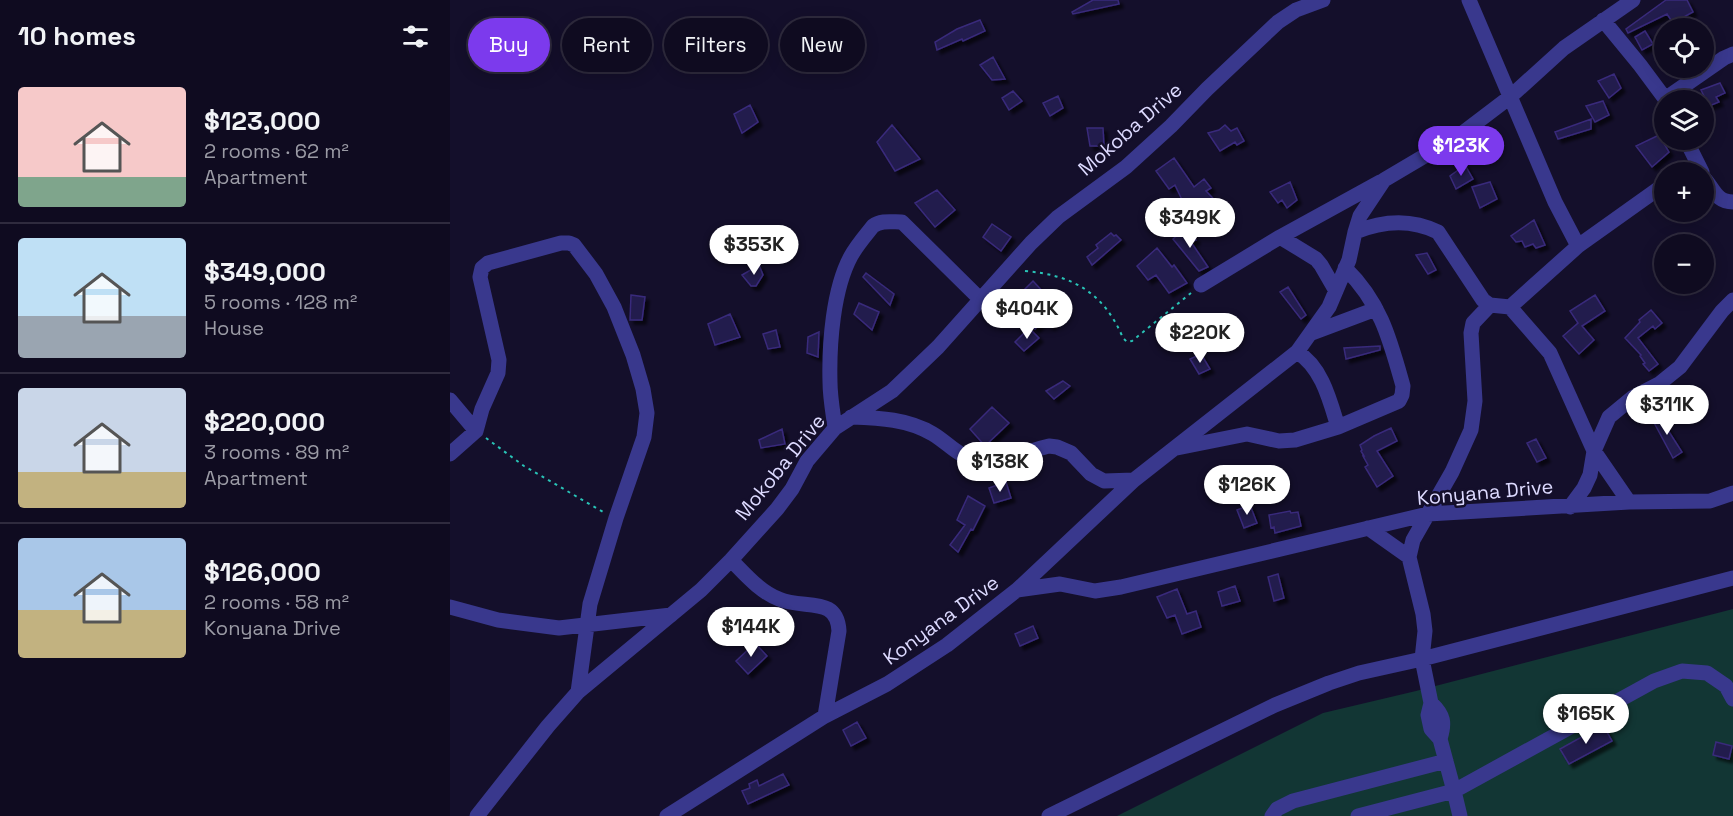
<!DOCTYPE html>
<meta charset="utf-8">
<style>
body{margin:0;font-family:"Space Grotesk",sans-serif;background:#181429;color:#f1f3f6;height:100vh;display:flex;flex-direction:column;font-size:22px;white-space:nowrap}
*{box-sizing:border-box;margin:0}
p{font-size:20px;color:#9b9ba5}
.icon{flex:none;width:33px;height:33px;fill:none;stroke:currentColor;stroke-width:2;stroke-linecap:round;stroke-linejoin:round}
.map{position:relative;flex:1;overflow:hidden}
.details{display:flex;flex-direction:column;background:#0f0b20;width:450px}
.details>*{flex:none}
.guide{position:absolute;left:18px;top:18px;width:570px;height:54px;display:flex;gap:12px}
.buttons{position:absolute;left:1204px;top:18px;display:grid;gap:12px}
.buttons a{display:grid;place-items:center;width:60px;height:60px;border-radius:50%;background:#0f0b20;box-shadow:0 3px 15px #0003,0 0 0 2px #2f2b3e;font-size:30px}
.price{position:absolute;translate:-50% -51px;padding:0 14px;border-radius:21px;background:#fff;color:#222;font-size:20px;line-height:39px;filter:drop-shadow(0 2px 3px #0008)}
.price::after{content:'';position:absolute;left:50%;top:36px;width:18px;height:14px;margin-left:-9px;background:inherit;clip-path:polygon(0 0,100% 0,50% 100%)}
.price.current{background:#7c3aed;color:#fff}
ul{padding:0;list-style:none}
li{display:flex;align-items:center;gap:18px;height:150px;padding:0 18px}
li+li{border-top:2px solid #2f2b3e}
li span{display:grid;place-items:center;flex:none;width:168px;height:120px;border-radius:6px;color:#555}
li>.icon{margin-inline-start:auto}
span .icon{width:72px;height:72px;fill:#fffc;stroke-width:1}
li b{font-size:26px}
h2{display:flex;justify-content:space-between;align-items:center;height:72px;padding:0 18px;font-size:26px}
.chip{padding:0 21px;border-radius:27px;background:#0f0b20;box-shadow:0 3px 15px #0003,0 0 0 2px #2f2b3e;font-size:21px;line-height:54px}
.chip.current{background:#7c3aed;color:#fff}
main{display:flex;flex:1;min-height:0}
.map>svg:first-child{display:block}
.green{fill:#123634}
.building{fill:#241a4e;stroke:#392b7b;stroke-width:1.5;filter:url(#shadow)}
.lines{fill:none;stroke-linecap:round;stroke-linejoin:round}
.path{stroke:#29c4b7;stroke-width:2;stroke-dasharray:3 4.5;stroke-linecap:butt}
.minor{stroke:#39388d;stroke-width:15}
.labels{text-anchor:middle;stroke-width:5;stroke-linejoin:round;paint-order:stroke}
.street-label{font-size:20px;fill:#dddaff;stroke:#140f2b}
</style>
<main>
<section class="details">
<h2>10 homes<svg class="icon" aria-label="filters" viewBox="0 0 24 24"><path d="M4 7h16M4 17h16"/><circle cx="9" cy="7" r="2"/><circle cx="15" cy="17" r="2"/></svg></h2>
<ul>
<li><span style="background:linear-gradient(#f6c9c9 75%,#7fa58c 0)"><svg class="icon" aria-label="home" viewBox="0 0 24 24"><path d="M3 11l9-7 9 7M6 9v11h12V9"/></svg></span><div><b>$123,000</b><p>2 rooms · 62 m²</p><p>Apartment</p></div></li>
<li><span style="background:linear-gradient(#bfe0f5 65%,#9aa5b1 0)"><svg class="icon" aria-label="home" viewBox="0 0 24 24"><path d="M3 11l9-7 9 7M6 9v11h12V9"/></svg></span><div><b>$349,000</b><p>5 rooms · 128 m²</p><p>House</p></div></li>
<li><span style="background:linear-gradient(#c9d6e8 70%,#c2b280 0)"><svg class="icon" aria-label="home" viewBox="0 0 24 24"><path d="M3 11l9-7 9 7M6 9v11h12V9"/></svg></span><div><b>$220,000</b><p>3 rooms · 89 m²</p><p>Apartment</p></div></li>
<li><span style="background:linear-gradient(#a9c7e8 60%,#c2b280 0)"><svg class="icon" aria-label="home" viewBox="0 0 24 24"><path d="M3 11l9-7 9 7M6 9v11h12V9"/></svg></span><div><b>$126,000</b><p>2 rooms · 58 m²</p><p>Konyana Drive</p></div></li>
</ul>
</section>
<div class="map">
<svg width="1283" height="816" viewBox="0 0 1283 816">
<defs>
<filter id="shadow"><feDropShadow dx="4" dy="4" stdDeviation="1.5" flood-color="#0009"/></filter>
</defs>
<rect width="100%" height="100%" fill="#140f2b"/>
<path class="green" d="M1283,609V816H667L873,713L966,691Z"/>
<path class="building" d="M643,0H668L669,4L623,14L622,12Z
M1216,0H1237L1243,12L1223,23L1217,14L1178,33L1176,29Z
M530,20L535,31L513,41L512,39L487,50L485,42L507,29Z
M1195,31L1203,44L1192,50L1185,37Z
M543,57L555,79L542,80L530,65Z
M1164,74L1171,88L1159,98L1148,81Z
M1270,83L1275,93L1266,97L1269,102L1259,106L1251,90Z
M563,91L572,101L559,110L552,98Z
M608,96L613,108L600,116L593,103Z
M1153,101L1159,115L1145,122L1136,106Z
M300,105L308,122L292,133L284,114Z
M1141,119V129L1108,139L1105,132Z
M442,125L470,159L445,171L427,142Z
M775,125L781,131L787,128L794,141L787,145L785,142L770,151L758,133L769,130Z
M637,128H653L654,146H640Z
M1209,135L1219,152L1202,167L1186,146Z
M724,158L744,187L754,179L761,188L756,191L776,212L765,224L738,202L734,204L725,185L719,189L706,171Z
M1015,165L1023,179L1006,189L1000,176Z
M840,182L847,200L837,208L832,200L828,203L820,192Z
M1040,182L1047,199L1030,208L1022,187Z
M487,190L505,210L485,227L465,203Z
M1084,220L1095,245L1086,248L1083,244L1075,247L1072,241L1066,242L1061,236Z
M542,224L561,237L551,251L533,237Z
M736,228L746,240L741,242L758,267L749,271L723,239Z
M661,233L664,236L666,235L671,240L642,265L637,257L648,248L646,245Z
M707,248L722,267L724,265L737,283L719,293L706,275L698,280L687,266Z
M977,253L986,270L978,274L966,255Z
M309,265L313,275L306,286H301L292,275Z
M416,273L444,294L440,305L413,277Z
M583,281L607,307L601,313L606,318L601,326L594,320L585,329L580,325L593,309L573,291Z
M838,287L856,315L851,319L830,292Z
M181,295L195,297L192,320H180Z
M1145,295L1155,311L1132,326L1144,340L1129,354L1113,336L1128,323L1120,311Z
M409,303L429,312L422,330L404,314Z
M1201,310L1212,323L1205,329L1203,326L1188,338L1208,364L1199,371L1193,364L1195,363L1190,356L1191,355L1175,338L1190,322L1189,320Z
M280,314L290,337L265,345L258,324Z
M579,328L589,338L574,351L565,342Z
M326,330L330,347L318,349L313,334Z
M369,332L368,357L357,353L358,337Z
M930,346V350L896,359L894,348Z
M751,354L760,369L749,374L740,359Z
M613,381L620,386L604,399L596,391Z
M542,407L559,423L535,446L520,429Z
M1207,413L1232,452L1223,458L1201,417Z
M941,428L947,441L927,451L943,476L927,487L915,467L918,465L913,456H914L911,451L912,450L910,445L924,436Z
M332,429L335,444L311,448L309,440Z
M1086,439L1096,458L1087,462L1077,443Z
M556,482L561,498L544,503L539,488Z
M518,496L535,506L523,530L521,529L508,552L500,545L515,525L507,520Z
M800,505L807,523L794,528L787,510Z
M840,511L841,513L848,512L851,526L825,533L824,527L821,528L819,515Z
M828,574L834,598L824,601L818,577Z
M785,586L790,601L772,606L768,592Z
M727,589L737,614L746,611L751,627L732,634L725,615L717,618L707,597Z
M583,626L588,638L570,646L565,634Z
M305,643L317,656L298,674L286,661Z
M407,722L416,738L401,746L393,730Z
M1153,725L1162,741L1119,764L1110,749Z
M1266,742L1282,746L1279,759L1263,755Z
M333,774L339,785L298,804L292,791L300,788L299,784L307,780L309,786Z"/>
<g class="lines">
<path class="path" d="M575,271C623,275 654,293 673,338L677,342L682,341L741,293
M36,438L74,466L155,513"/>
<path class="minor" d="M1019,0L1105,202L1128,246L1060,307
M1153,20L1190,65L1216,100
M1215,99L1274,58L1283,54
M1236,140L1252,172
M1254,178C1264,189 1266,202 1283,202
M905,232C932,221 960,218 988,232L1033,300L1040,305L1060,307L1100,353L1144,451L1179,502
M830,237L866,259L871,265L886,291
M1128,246L1215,184
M751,285L830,237L930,182
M862,333L926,309
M0,400L26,431
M401,417C430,418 458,419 483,434C501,445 508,458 531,460C554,463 577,451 599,446L607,447L621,453L641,474L654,481L684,480
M888,427L949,401L952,395L953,386C940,340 931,303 895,268
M385,428C383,413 380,397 380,382C379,344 383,289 401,256C407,245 416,235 423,226C431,220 441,222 452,222L531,300
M727,448L797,434L829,441L845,440L888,427C880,401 872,367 847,352
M0,454L26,431L32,409L48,373L49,360L30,277L32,268L38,263L111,243H119L124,245L146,274L164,307L183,355L193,389L197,413L194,437L166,518L140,604L128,692
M1120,507L1134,488L1140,475L1144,451L1159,417L1182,398L1209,384L1230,367L1272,311L1283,300
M959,557L963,540L1002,472L1021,430L1025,401L1021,333L1023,323L1040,305
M281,560C295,574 310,592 329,599C354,610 387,595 389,631L375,716
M567,590L684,480L847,352L879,307L899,260L905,232L910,216L934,180L1010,135L1060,97L1114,48L1183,0
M0,607L48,620L109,628L221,615
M981,703C994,715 995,723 990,739
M27,816L98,726L128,692L251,590L281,560L327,509L342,489L357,461L385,428L442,391L488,347L581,243L608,217L676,167L721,126L757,89L828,22L846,10L873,0
M217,816L375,716L437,684L497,645L567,590L610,584L645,591L671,587L978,514L1179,502L1260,501L1283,493
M599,816L825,705L879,683L909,673L972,659L1283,578
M822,816L827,809L843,801L996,761
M908,816L1004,791L990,739L981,729L978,715L981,703L972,659L975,631L973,614L959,557L918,528
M1010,816L1004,791L1204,681L1232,671L1257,673L1276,686L1283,699"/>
</g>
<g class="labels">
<g class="street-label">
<text transform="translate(680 129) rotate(-41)" y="7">Mokoba Drive</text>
<text transform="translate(330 467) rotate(-51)" y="7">Mokoba Drive</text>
<text transform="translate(1035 492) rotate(-5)" y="7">Konyana Drive</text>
<text transform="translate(491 620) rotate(-36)" y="7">Konyana Drive</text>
</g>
</g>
</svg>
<div class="buttons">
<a><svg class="icon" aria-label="locate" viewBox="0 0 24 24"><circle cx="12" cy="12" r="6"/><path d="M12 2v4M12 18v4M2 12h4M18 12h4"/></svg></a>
<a><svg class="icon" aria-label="layers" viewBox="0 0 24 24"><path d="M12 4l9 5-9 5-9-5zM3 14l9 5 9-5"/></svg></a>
<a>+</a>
<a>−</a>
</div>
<b class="price current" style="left:1011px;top:177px">$123K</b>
<b class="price" style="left:740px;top:249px">$349K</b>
<b class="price" style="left:304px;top:276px">$353K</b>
<b class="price" style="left:577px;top:340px">$404K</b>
<b class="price" style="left:750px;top:364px">$220K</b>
<b class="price" style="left:1217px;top:436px">$311K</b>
<b class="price" style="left:550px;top:493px">$138K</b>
<b class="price" style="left:797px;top:516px">$126K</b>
<b class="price" style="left:301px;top:658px">$144K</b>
<b class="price" style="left:1136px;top:745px">$165K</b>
<div class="guide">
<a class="chip current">Buy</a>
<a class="chip">Rent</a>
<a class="chip">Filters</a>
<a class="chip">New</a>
</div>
</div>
</main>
